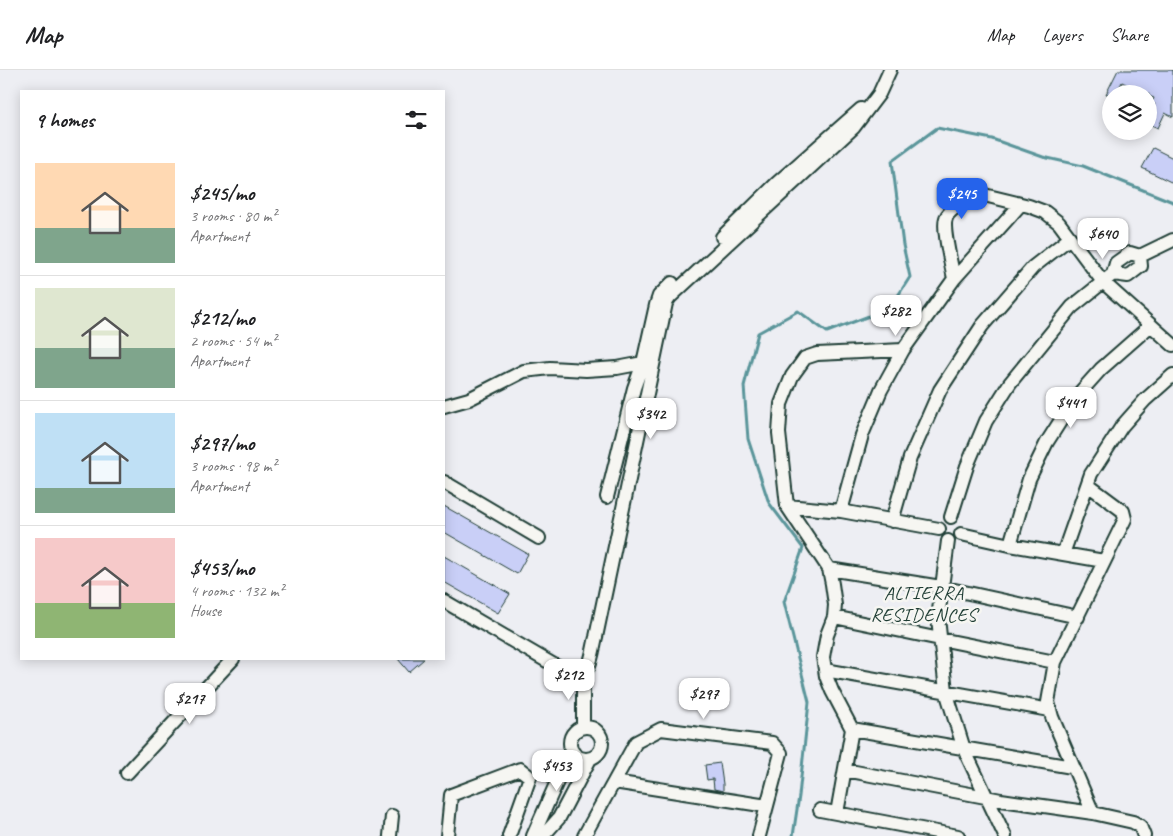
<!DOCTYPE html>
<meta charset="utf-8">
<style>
body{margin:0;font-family:Caveat,sans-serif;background:#f2f2f2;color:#202124;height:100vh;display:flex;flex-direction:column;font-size:19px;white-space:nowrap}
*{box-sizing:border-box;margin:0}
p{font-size:16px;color:#757577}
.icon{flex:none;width:28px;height:28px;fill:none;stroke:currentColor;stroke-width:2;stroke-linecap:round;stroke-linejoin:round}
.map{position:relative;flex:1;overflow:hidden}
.details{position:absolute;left:20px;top:20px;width:425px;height:570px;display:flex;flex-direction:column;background:#fff;border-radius:0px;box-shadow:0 2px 12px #0003}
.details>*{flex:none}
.tools{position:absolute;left:1102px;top:15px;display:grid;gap:10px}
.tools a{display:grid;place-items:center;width:55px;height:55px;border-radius:50%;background:#fff;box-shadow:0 2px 12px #0003;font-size:25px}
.price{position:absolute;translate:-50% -42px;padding:0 11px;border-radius:10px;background:#fff;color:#222;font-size:16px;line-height:32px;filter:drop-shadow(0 1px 2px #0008)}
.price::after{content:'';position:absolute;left:50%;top:30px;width:15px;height:11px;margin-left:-8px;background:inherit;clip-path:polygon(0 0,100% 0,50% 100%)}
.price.selected{background:#2563eb;color:#fff}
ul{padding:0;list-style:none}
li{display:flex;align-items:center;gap:15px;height:125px;padding:0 15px}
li+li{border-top:1px solid #e0e0e0}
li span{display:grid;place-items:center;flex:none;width:140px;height:100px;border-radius:0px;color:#555}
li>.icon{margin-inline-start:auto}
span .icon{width:60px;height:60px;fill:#fffc;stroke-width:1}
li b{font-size:21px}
h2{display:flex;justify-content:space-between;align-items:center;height:60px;padding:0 15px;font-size:21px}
header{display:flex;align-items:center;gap:30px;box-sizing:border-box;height:70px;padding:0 25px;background:#fff;border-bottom:1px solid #e0e0e0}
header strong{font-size:24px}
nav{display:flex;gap:28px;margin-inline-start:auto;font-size:18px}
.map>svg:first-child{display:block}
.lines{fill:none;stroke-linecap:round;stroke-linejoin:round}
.stream{stroke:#5a959a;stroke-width:3}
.building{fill:#c9cff7;stroke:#1f3d34}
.minor-casing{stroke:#1f3d34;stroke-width:16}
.minor{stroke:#f6f6f2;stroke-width:12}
.labels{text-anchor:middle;stroke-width:5;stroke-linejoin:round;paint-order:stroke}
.neighbourhood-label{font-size:19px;letter-spacing:1px;fill:#1f3d34;stroke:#f6f6f2}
</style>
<header>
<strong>Map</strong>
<nav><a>Map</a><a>Layers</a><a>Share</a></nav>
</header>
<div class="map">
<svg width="1173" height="766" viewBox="0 0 1173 766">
<rect width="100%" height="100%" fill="#edeef3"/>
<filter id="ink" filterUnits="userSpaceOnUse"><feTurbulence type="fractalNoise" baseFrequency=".02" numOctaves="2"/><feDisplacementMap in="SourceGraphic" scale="10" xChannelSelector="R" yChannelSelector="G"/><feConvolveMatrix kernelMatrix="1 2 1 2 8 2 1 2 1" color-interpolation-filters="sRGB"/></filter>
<g filter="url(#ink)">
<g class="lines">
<path class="stream" d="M793,766L799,726L809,632L784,532L803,478L769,433L748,369L744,316L758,263L798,241L827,262L890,238L910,207L903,175L892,91L937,58L992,69L1043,87L1083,96L1173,132"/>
</g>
<path class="building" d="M1118,0H1173V47L1165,43L1158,58L1149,54V47L1155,34L1152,32L1154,28L1149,26V24H1145L1122,12L1116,24H1106Z
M1153,78L1173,88V113L1142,98Z
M444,436L528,484L517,504L444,462Z
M444,486L510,524L498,543L444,512Z
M398,589H424L409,602Z
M720,693L723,714V721L714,719L713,709L707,710L705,695Z"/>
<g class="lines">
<defs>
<path id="minor" d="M722,167L777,113L861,39
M1113,204L1128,206L1141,196L1140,186
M954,209C952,197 942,158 946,148C949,139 971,127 980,124L1029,136L1045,142L1059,153L1103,212L1173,275
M444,336L469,329L524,301L550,298L586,300L617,298L643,293
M444,412L539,468
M1088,415L1123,441L1125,449L1055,592L1048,632L1052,647L1093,743
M607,427L634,318L643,293L656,235L659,226L672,213
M787,436L841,441L939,459
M841,441L862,365L881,320L903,280L954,209L1021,134
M951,447L967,396L986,351L1010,313L1072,237L1113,204L1116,193L1130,183L1140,186L1173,170
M892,451L910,388L940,320L982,256L1033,197L1070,168
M961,464L1010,475L1104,491
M948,471L938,548L946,621L964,679L1005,766
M1010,475L1029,409L1047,372L1075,328L1101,299L1151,255
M1063,484L1091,404L1122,356L1145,330L1173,305
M829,499L941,517L1078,547
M444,531L571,605L577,608C592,601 592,582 596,567L666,233L670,227L854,57L879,24L890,0
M834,547L940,569L1055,592
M825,600L1050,640
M570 673a16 16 0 1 1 32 0a16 16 0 1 1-32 0Z
M583,657V605
M852,659L1072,697
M845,700L1001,730L1093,743L1133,752L1140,756L1144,766
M127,703L233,589
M614,712L767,736
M820,740L958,766
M837,743L852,659L832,621L826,606L823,587L827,565L834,547L835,535L832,514L829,499L787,436L779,363L781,334L792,306L805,288L817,284L903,280
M390,766L392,746
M447,766L451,725L520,699L530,707L509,766
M533,766L571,680
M543,766L559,748L590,689
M584,766L636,672L661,659L772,673L781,683L759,766"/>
</defs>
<use href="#minor" class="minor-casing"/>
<use href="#minor" class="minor"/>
</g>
</g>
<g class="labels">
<g class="neighbourhood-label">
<text x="924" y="529">ALTIERRA<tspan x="924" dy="22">RESIDENCES</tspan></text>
</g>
</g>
</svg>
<div class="tools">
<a><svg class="icon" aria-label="layers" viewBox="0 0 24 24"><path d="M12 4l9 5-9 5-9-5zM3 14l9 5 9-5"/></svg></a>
</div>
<b class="price selected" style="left:962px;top:150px">$245</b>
<b class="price" style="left:1103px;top:190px">$640</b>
<b class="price" style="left:896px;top:267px">$282</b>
<b class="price" style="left:1071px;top:359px">$441</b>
<b class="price" style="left:651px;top:370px">$342</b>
<b class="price" style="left:569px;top:631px">$212</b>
<b class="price" style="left:704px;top:650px">$297</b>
<b class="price" style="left:190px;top:655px">$217</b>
<b class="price" style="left:557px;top:722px">$453</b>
<section class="details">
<h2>9 homes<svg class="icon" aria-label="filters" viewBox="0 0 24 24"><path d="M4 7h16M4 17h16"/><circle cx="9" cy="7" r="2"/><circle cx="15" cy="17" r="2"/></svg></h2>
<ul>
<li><span style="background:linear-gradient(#ffd9b3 65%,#7fa58c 0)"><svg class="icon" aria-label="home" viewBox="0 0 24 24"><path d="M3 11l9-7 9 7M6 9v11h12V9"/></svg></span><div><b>$245/mo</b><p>3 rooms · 80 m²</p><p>Apartment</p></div></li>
<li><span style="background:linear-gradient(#dfe7d0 60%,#7fa58c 0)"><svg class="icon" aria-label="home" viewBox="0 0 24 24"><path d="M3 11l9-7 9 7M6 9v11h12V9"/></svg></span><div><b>$212/mo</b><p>2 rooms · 54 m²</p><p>Apartment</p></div></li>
<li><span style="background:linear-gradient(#bfe0f5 75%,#7fa58c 0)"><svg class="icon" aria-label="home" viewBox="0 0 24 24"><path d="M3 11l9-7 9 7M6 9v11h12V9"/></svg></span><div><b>$297/mo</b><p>3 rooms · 98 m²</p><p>Apartment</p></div></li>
<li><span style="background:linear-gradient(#f6c9c9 65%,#8fb573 0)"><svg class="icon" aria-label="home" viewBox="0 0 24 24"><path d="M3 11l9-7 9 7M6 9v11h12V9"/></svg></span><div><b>$453/mo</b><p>4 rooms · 132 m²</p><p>House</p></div></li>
</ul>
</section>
</div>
